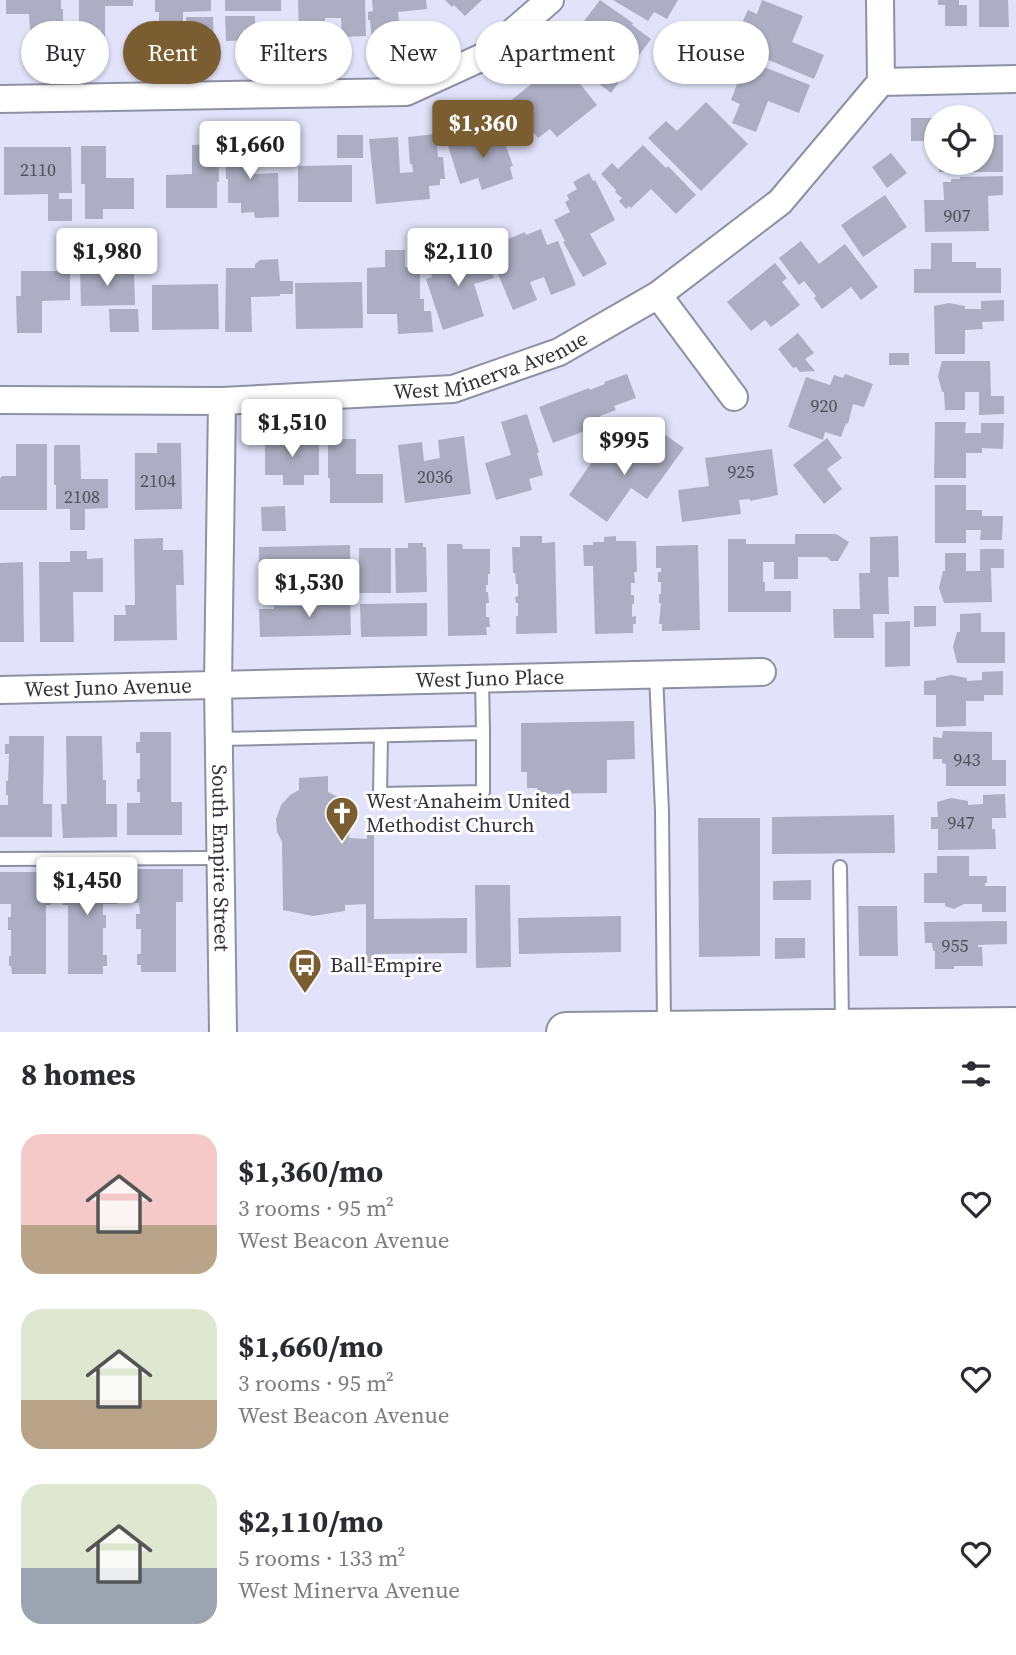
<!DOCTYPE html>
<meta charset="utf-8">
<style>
body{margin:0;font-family:"Source Serif 4",serif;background:#f7f7f7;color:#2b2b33;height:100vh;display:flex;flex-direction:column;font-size:26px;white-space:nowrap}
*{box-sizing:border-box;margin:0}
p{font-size:23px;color:#7c7c81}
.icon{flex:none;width:38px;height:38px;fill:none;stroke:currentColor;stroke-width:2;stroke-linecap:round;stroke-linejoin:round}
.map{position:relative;height:1032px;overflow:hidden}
.sheet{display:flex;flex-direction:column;background:#fff;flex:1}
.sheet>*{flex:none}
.banner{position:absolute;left:21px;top:21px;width:975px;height:63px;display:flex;gap:14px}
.fabs{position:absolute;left:924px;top:105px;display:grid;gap:14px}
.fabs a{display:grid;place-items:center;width:70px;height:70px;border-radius:50%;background:#fff;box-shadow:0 2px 5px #0004;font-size:35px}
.price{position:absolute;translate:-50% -60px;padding:0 16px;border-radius:7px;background:#fff;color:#222;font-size:23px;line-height:46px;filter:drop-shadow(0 2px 4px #0008)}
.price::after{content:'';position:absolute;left:50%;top:42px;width:21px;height:16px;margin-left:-10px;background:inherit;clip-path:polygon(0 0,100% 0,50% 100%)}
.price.on{background:#7a5d30;color:#fff}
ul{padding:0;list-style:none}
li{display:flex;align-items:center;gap:21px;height:175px;padding:0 21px}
li span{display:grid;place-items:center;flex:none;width:196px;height:140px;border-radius:21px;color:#555}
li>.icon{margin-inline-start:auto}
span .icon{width:84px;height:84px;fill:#fffc;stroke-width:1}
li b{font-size:30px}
h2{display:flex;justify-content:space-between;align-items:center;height:84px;padding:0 21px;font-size:30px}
.tag{padding:0 24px;border-radius:32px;background:#fff;box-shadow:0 2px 5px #0004;font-size:24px;line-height:63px}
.tag.on{background:#7a5d30;color:#fff}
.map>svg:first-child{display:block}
.building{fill:#adaec3}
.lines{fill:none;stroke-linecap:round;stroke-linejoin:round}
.lane-casing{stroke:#8f90a4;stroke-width:16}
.street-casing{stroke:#8f90a4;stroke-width:30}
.primary-casing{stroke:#8f90a4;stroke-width:42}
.lane{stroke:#fff;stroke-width:12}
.street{stroke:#fff;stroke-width:26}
.primary{stroke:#fff;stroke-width:38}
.labels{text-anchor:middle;stroke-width:6;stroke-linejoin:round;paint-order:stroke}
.number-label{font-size:18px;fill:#50505c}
.street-label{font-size:21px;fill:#31313a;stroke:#fff}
.poi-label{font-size:21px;fill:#31313a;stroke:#fff;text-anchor:start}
</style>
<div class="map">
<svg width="1016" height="1032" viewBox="0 0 1016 1032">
<rect width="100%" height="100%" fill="#e2e3fa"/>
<path class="building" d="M6,0H61V9H63V42H37V31H30L29,14H6Z
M79,0H133V6H105V39L79,40Z
M155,0H211V11L183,12V21H159V12H155Z
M225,0H281V11H225Z
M298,0H365L366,36L342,37L341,18H325V37L299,38Z
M372,0H426L427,9L398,12L401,40L372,42L370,20H368V12L373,11Z
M445,0H482L465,16L454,5L452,7Z
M600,0L633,23L632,25L651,39L611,93L589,76L605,54L598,49L600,46L595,42L601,33L584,21Z
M613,0H678L667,19L654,12L648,21Z
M762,0L803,16L792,42L824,55L814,79L742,49L749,33L739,29L748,10L757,14Z
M938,0H959V5H967V26H945V5H938Z
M979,0H1008L1009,27H979Z
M225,16H255V40L226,41Z
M186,17H213L214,41H187Z
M693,21L707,27L702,40L688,34Z
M561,60L597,105L557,137L550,129L538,138L509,102Z
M746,60L810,85L799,113L768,101L756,132L732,123L740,104L731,100Z
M501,100L509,123L481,131L474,108Z
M706,102L748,144L701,191L648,138L666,121L677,131Z
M911,118H932V141H911Z
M500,129L513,166L510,167L513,179L482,190L478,178L460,184L448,146Z
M436,134L438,157H443L445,179H440V185L429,186L430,199L376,204L369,139L398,137L400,173L413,172L412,164H410L408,137Z
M337,135H363V158H337Z
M982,135H1003V172H939V163H982Z
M252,138L253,174L278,173L279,217L255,218L254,212L241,213V203H228V179H226L225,139Z
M218,144L219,182H217V208H166V175L192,174V145Z
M643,145L666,168L668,166L696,195L676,214L651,189L631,208L629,206L626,209L619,201L622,198L615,192L616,190L601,174L612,163L618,169Z
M81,146H106V178H134V209H103V219H85V184H81Z
M4,147H71L72,193H59V199H72V221H48V194L4,195Z
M891,153L907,173L887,188L872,167Z
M352,165V202H298V166Z
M589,173L593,181L595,180L615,220L590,234L607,264L583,277L563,242L565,241L554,220L570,212L565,202L569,200L567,195L577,189L573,182Z
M1003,176V195L988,196L989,231L925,232L924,200H944L943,182H951V179H960V177Z
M885,195L907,227L863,257L841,225Z
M541,229L547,245L558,241L576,285L551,295L544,277L530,282L537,300L513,310L495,267L497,266L490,247L525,232L526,235Z
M801,241L819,264L845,244L878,287L861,300L851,287L822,309L814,298L816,296L804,281L799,285L779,258Z
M931,243H952V262H976V268H1001V293H914V269H931Z
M385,250H405V267H420V299H424V311H431L433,332L398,334L397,314H367V268L385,267Z
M458,253L461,262L486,253L494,278L474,284L484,316L443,330L426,279L432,277L428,262Z
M278,259L280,281H293V294H280V296L251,297L252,332H225L226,268H255V264L260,260Z
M775,263L787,278L782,282L800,305L771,327L765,320L751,331L727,302Z
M80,270H134L135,305L81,306Z
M21,271H70V300L42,301V333H17L16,296H21Z
M362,282L363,328L296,329L295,283Z
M218,284L219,329L152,330V285Z
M1004,300V321L982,322L983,329L965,330V354H935L934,306L949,303L965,306V309H981V301Z
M109,309H138L139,332H110Z
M798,333L814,353L805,359L815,371L800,372L796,367L793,368L778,349Z
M889,353H909V365H889Z
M942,361H990L991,396H1004V414L979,415V392H965V410H945L944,392H942L938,376Z
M627,374L636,398L614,406L616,410L600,416L603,424L553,443L539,407L589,388L590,390L605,384L604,382Z
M845,374L873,384L864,407L853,404L848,424L846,423L841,437L825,432L823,440L788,427L806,377L830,385L834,375L843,378Z
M527,414L539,452L537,453L543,475L529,479L532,490L496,500L485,463L511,455L501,422Z
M935,422H966L965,433H981V423H1004L1003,449L982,448V453H966V478H934Z
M664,434L684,448L647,499L631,488L607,522L569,495L596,456L607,464L620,445L644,462Z
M464,436L471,494L405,503L398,445L422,442L424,461L440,458L438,440Z
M265,438H319V475H304V485H283V475H265Z
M827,438L842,458L827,469L842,489L824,504L793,465Z
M328,439H356V474H383V503H330V478H328Z
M157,443H181L182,509L135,510V453H157Z
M16,444H47V510H0V478L2,476H16Z
M55,445H80L81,479H108V508L85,509V530H70V509H56V485H54V447Z
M772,449L778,495L750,501V499L739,500L741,514L682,522L678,490L709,486L705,458Z
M935,485H966V510H982V516H1003L1002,540H980L981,530H966V543H935Z
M285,506L286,531H262L261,507Z
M795,534H836L849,542L838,561H831L827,557H798V579H774V562H763V582H765V591H791V612H728V539H746V544H795Z
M520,536H542V543L555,542L557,633L516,634V616H518V603H516L515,597L518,596V584H516L515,573H513L512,547H520Z
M616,536V541H636L637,572H634L635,583H631V595H634V604H632V617L636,616V624H633V633L595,634L593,566H584L583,545H593V542H604V537Z
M898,536L899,577H888L889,614H873L874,638H834L833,609H860L859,573H870V537Z
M163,538V550H183L184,585H176L177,640L114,641V615H126L125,605H135L134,539Z
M408,543H423V547H426L427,592L396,593L395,548H408Z
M447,544H462L463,549H490V574H488V585H486V592H488L489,603H486V617H489L490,627H486L487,635L448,636Z
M350,545V586L322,587L321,574L304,575V577L259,576V547Z
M698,545L700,630L662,631V624H659L661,603H659V594H661V582H658V572H661V568H656V546Z
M359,548H391V593H359Z
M980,549H1004V568H991L992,602L944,603L939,588L943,571H945V553H966V571H980Z
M70,551H87V559L103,558V592H73L74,642H40L39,562H70Z
M23,562L24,642H0V563Z
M320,594H350L351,635L260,637L259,609H274V606H320Z
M427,603V636L361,637L360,604Z
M914,606H936V626L914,627Z
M981,613V632H1005V663H957L953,647L957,632H960V614Z
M910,621V666L885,667V622Z
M1003,671V695H984V701H966V726L936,727V695H924V681L936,680V678L951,675L967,678V681L982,680V672Z
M634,721L635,759L607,760V793L538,794L537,788H527V772H521V723Z
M943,731L992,732V760H1006V786H946V764L942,763V759H933V737L942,738Z
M140,732H171V802H182V835H127V803H140V792H137V779H140V753H136V742H140Z
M9,736H44L43,804H52V837H0V805H8V795H6V781H8L9,754H5V744H9Z
M66,736H102L103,780H106V804H117V837L63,838L61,804H67Z
M328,776V792L340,798L348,809L350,820L349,838L367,839V817H374V919L467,918V953L374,954V965H366V904L345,905V911L313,916L283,910L282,842L277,832L276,819L281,805L290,795L299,790V778Z
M1005,794L1006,818H992V829H995L996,849L938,850V829H931V817H938L937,802L951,798L968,801V805L983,804V795Z
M894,815L895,853L772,854V817Z
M698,818H760V956L699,957Z
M937,856H969V876H987V883H985V886H1006V912H982V904H964L954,909L945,906V903H924V873H937Z
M127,869H183V902H176V972H141V965H137V954H141V929H136V914H140L139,903H128Z
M61,871H117V904H103V915H106V928H103V955H107V966H103V974H68V905H63V900H61Z
M0,872H51V905H46V974H12L11,966H9V956H11V930H8V917H11V904H0Z
M811,880V900H773V881Z
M475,885H510L511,967L476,968Z
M858,906H897L898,956H859Z
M621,916V952L519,954L518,918Z
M1007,921V944L978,945V947H982L983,966H954V969H935V951H933L932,943H925L924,922Z
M775,938H805V958L775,959Z"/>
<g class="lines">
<defs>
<path id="lane" d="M656,674L662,811L664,1028
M381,736L380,794L483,792V733
M219,739L483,733L482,678
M0,859L221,858
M840,867L842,1025"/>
<g id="street">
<path d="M880,0L881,82"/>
<path d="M881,82L1016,79"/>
<path d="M0,99L406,92L485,56L550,0"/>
<path d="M658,295L734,397"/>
<path id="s1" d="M0,400L222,401L453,389L559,352L658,295L780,202L881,82"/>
<path id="s2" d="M222,401L218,684L223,1032"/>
<path id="s3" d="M0,690L762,672"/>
</g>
<path id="primary" d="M566,1032L1016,1027"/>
</defs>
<use href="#lane" class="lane-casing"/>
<use href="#street" class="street-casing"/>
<use href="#primary" class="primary-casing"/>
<use href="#lane" class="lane"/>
<use href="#street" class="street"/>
<use href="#primary" class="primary"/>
</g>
<defs>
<symbol id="church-pin" viewBox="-11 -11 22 30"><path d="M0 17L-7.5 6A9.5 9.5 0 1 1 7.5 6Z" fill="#7a5d30" stroke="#fff"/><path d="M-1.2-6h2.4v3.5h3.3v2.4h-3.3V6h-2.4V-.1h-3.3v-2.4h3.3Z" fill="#fff"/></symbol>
<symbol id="bus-pin" viewBox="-11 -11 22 30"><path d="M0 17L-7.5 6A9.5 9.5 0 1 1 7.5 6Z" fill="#7a5d30" stroke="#fff"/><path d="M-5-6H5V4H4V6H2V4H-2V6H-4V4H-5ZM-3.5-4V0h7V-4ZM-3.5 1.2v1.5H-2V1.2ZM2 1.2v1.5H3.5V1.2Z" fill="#fff"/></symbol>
</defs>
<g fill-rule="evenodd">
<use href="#church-pin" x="323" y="794" width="38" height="52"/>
<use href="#bus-pin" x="286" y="946" width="38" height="52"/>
</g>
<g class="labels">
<g class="number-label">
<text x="38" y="176">2110</text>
<text x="957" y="222">907</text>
<text x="824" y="412">920</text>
<text x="741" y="478">925</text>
<text x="435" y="483">2036</text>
<text x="158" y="487">2104</text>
<text x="82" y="503">2108</text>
<text x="967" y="766">943</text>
<text x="961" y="829">947</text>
<text x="955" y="952">955</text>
</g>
<g class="street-label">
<text dy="7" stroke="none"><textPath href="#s1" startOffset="495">West Minerva Avenue</textPath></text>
<text dy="7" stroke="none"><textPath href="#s3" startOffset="490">West Juno Place</textPath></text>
<text dy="7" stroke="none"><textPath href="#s3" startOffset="108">West Juno Avenue</textPath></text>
<text dy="7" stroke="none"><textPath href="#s2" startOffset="457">South Empire Street</textPath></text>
</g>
<g class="poi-label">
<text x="366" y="808">West Anaheim United<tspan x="366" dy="24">Methodist Church</tspan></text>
<text x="330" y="972">Ball-Empire</text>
</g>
</g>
</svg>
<div class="fabs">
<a><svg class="icon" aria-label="locate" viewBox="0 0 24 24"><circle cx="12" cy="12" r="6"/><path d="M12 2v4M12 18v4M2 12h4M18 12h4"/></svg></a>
</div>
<b class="price on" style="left:483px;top:160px">$1,360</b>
<b class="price" style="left:250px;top:181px">$1,660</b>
<b class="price" style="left:107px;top:288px">$1,980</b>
<b class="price" style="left:458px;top:288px">$2,110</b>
<b class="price" style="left:292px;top:459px">$1,510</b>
<b class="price" style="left:624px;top:477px">$995</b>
<b class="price" style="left:309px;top:619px">$1,530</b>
<b class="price" style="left:87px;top:917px">$1,450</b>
<div class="banner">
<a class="tag">Buy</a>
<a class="tag on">Rent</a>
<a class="tag">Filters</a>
<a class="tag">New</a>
<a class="tag">Apartment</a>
<a class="tag">House</a>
</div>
</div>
<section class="sheet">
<h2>8 homes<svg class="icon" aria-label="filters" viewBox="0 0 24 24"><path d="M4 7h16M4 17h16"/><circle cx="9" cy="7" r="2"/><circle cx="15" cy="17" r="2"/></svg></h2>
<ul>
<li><span style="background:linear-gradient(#f6c9c9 65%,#b9a48a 0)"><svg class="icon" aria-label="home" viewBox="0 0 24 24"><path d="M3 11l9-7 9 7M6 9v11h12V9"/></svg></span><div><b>$1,360/mo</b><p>3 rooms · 95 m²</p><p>West Beacon Avenue</p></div><svg class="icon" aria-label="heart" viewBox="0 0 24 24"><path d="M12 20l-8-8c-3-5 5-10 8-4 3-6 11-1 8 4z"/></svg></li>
<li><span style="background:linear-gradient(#dfe7d0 65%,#b9a48a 0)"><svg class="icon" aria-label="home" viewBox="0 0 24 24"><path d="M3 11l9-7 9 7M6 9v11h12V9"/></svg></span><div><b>$1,660/mo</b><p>3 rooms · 95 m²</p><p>West Beacon Avenue</p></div><svg class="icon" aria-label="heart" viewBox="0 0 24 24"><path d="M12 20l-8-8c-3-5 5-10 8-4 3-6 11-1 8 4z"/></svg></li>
<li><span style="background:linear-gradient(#dfe7d0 60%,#9aa5b1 0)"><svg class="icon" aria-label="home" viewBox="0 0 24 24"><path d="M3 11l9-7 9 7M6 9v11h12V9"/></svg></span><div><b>$2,110/mo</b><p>5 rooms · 133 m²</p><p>West Minerva Avenue</p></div><svg class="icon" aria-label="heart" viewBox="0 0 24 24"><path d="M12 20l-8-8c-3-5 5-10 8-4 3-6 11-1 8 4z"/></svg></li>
</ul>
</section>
